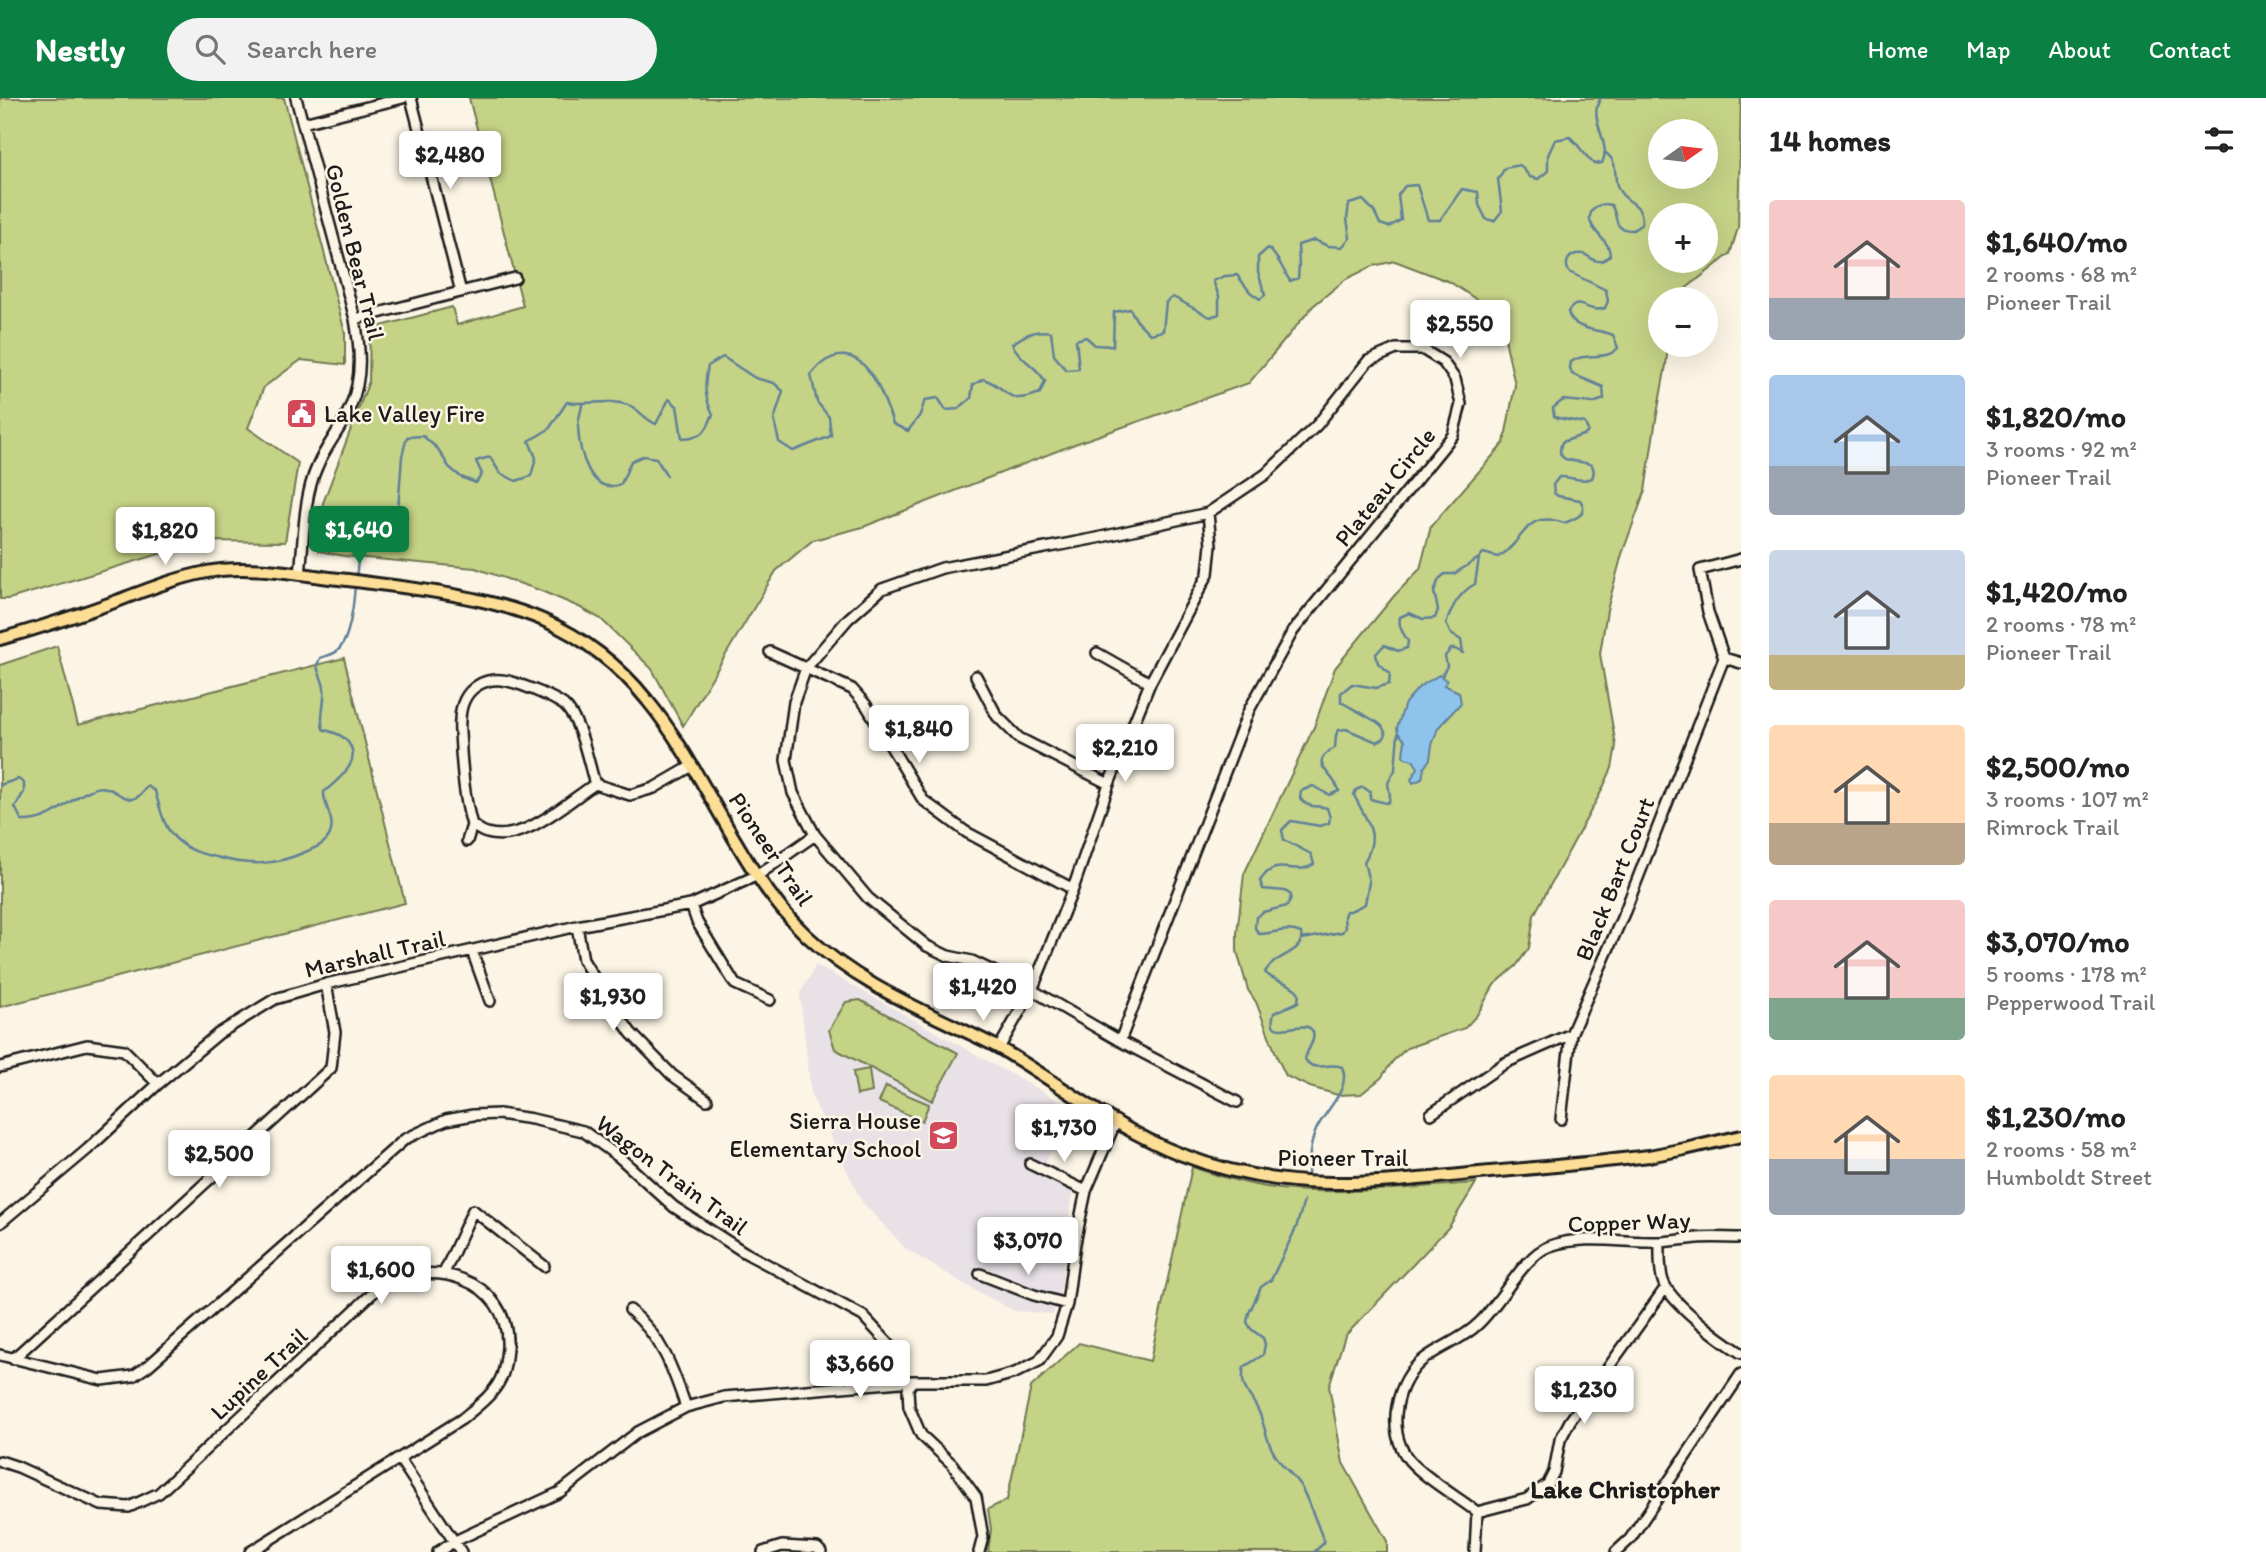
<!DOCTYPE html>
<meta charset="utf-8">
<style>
body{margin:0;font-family:Itim,sans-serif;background:#f2f2f2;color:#222;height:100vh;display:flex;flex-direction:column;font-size:26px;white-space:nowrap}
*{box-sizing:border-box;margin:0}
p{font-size:23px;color:#767676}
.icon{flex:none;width:38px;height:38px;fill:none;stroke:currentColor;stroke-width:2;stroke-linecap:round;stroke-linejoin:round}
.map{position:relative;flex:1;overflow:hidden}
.panel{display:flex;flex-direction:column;background:#fff;width:525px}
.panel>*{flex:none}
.needle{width:46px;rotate:76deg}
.fabs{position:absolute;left:1648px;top:21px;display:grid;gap:14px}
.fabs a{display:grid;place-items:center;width:70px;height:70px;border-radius:50%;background:#fff;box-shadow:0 7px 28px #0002;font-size:35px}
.price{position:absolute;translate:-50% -60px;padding:0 16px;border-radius:7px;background:#fff;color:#222;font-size:23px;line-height:46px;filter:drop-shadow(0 2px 4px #0008)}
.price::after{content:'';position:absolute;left:50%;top:42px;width:21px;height:16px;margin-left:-10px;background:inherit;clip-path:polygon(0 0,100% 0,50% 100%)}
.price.selected{background:#0b8043;color:#fff}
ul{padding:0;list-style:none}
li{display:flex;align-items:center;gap:21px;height:175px;padding:0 28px}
li span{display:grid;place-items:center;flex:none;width:196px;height:140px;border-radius:7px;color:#555}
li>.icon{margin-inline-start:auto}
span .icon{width:84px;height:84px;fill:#fffc;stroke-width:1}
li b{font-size:30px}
h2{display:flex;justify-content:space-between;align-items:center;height:84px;padding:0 28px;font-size:30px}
header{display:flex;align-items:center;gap:42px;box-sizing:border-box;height:98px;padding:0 35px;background:#0b8043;color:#fff}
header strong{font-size:33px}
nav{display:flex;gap:38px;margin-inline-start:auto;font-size:24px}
.search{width:490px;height:63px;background:#f2f2f2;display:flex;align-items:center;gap:18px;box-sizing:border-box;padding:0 24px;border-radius:38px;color:#767676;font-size:26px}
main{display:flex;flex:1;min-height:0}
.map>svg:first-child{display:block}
.built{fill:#e8e2e6}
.green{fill:#c5d387;stroke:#707852;stroke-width:2;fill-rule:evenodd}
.water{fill:#8ec3eb;stroke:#608098;stroke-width:2}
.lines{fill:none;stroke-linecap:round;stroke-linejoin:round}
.stream{stroke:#608098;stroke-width:2.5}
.minor-casing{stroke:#1c1c1c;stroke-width:14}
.major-casing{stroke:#1c1c1c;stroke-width:16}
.minor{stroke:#fcf5e5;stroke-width:9}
.major{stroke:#fdde96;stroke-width:10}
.labels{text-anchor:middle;stroke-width:5;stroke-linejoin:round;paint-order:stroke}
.street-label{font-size:24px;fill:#1c1c1c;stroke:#fcf5e5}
.poi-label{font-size:24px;fill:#1c1c1c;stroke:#fcf5e5;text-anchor:start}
.neighbourhood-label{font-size:26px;font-weight:bold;fill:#1c1c1c;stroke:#fcf5e5}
</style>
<header>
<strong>Nestly</strong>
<div class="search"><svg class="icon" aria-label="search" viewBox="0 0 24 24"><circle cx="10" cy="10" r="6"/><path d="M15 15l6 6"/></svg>Search here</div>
<nav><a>Home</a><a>Map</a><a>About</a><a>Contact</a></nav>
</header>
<main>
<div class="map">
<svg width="1741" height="1454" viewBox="0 0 1741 1454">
<rect width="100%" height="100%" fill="#fcf5e5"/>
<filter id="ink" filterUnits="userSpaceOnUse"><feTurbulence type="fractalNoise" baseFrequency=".0143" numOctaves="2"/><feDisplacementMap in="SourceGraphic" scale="14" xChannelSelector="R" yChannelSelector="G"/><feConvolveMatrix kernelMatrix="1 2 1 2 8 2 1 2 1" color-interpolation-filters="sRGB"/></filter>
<g filter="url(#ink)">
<path class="built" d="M816,867L1070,1009L1046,1065L1072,1077L1073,1098L1065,1141L1062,1185L1053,1216L1014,1213L971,1190L906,1151L862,1104L811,997L800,896Z"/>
<path class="green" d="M0,0H284L345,235V267L301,262L264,289L248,330L298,365L285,444L203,443L9,501H0Z
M469,0H1741L1738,130L1730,156L1684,192L1677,201H1661V247H1668L1666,267L1655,327L1645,393L1622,456L1607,512L1600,556L1616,648L1612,670L1601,694L1534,817L1529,850L1516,868L1494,887L1477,917L1465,930L1407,950L1393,963L1381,980L1361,996L1338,997L1310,989L1286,978L1278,961L1256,904L1248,892L1237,853V835L1244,776L1314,629L1335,570L1394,498L1420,471L1431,428L1504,345L1515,287L1502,227L1477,202L1450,184L1395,163L1373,168L1346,181L1313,208L1249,285L1080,344L863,429L813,442L776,473L683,628L652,571L601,521L579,509L539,492L475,470L344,458L319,453L323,405L369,283L370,231L452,209L457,227L523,208ZM1661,33H1706V79H1661ZM1661,117H1706V163H1661Z
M57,548L78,627L344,560L405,805L0,909V567Z
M860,902L958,955L932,1003L835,951L829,932L846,904Z
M869,971L872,994L857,997L853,974Z
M886,988L929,1006L922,1023L879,1004Z
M1039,1010L1049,1013L1052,1025L1049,1033L1044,1035L1040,1034L1042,1028L1036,1026L1032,1016Z
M1192,1069C1224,1080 1258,1090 1292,1092C1353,1096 1415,1089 1476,1085L1449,1129L1345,1238L1329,1288L1343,1365L1387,1443V1454H988L991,1431L988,1411L1007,1402L1031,1289L1079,1245L1150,1263Z"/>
<path class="water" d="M1439,577L1447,583L1444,587L1459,594L1461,605L1438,630L1432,647L1430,661L1424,670L1422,681L1413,685L1411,681L1418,670L1413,662L1405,660L1403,657L1405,642L1398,635L1397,630L1405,605L1419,589Z"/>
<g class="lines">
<path class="stream" d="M582,307C581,314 578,322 578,329C579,353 590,399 621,386L631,363L643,358L656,360L667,378
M356,480L359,455L368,439L383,428L398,412L402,358L407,339L423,338L438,351L449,369L461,379L476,385L482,376L476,363L490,359L500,375L516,383L531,378L536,360L529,343L549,331L567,304C588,308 609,300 628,307C638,310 645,322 656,326L669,301L677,308L682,340C703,339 706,335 713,316C704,299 704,287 708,268L723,259L755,280L774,285L783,293L774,322L779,344L793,353L831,338L829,319L817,304L811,277C815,272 821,265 827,262C866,242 884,299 893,326L908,333L920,317L925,302L938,300L946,312L958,311L971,300L973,287L983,281C1012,290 1003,309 1040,295L1045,283C1034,265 1022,265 1012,246C1024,237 1036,231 1051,234L1054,257L1066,272L1079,271L1076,242L1086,239L1095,247L1113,248L1114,214L1130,211L1137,223L1150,236L1163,233L1166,204L1173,199L1210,219L1219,216V198L1213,183L1225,178L1237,177L1250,194L1260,201L1265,197L1258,174V159L1268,150C1279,159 1282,171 1290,183L1298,180L1299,167L1298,147L1314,142L1328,148L1342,149L1350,140L1347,121L1349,106L1363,102L1374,113L1380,126L1389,129L1401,122L1398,97L1405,88L1417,87L1428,122H1440L1462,91L1478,94L1479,107L1486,121L1494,123L1502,113L1498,81L1505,70L1520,67L1530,79L1538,81L1548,73V57L1555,42L1570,39C1579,47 1585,58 1594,66L1602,65C1613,45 1586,20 1601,0
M1442,578L1447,568L1445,558L1451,551H1455L1463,555L1461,542L1451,536L1446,526C1451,510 1460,494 1475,486L1479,460L1483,455L1498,459C1525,445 1524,410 1564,425C1575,421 1590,416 1580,402L1558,398L1554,395L1553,387L1559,379C1571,378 1581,385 1592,380C1604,351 1549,377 1562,344L1586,336L1588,333L1585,325L1558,320L1554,318L1553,310L1563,302L1593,305L1604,301L1603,289L1572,276L1570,270L1571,264C1585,253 1606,264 1618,250L1613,237C1597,231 1572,232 1568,214C1579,196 1587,217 1605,210L1608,203L1606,192L1569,174C1563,163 1571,154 1583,156C1589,157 1593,164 1600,163C1604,163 1607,160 1610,157C1609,143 1600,141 1593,129C1584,115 1597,103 1611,107C1620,120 1611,132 1633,132L1642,126C1643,105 1630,107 1621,95C1610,81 1622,68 1606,55
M0,687L18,681L24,685V694L15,709L22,723C55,724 69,698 96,690C118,684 128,719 147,688L155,693C161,712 163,732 181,745C191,753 203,756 216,759C248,768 274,768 305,754C315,750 326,746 330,736C336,721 323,708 324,694C339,681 367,661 344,640C338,635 330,634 323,631C319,617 326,605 324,590C323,582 318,575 317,567L320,560C325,558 333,557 337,553C350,543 354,503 355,486
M1302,841L1342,834L1345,830L1344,818L1346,813H1350L1365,806L1369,784L1364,764C1381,736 1367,724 1354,697L1356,692L1363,689L1370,694V701L1386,705L1389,704L1390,698L1388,685L1395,672L1398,635
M1308,1076C1309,1061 1310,1046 1316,1032C1324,1013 1352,991 1342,969C1328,963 1314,976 1305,961C1306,953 1316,943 1313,934C1306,917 1264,948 1274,915L1298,904L1299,895C1288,881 1273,885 1265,874C1276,855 1305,856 1301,835C1286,828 1274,836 1259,836L1255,830L1256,819L1263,814L1287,808L1290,803L1291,797L1285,793L1263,791L1260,783C1277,756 1294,780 1314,766L1311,756L1284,742L1282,732L1291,723L1320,728L1329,725L1330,720L1327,710C1316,707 1307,711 1300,700L1301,693L1313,688L1329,697L1339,693C1334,674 1305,666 1335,650L1336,637L1339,632L1346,631L1377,644L1384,640L1386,636L1382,628L1377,624L1341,604V595L1352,586L1376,590L1389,586L1390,575L1378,565L1376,556L1384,547L1398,553L1407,550L1408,543C1403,535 1398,529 1400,519L1409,515L1423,521L1435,520L1438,512L1434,494L1439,481L1445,476H1454L1479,460
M1304,1103L1296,1130L1271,1182L1261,1189L1249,1215L1247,1224L1251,1231L1263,1240L1265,1246L1263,1257L1244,1269C1239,1291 1251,1296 1259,1314C1265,1328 1266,1342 1274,1355C1281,1368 1294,1377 1301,1389C1306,1397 1322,1437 1324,1445L1314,1454"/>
<defs>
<path id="minor" d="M296,0L355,221C360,250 363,278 351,307C343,329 326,347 317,369C303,400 304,442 300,476
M411,0L461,194
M303,25L403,0
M355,221L515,180
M1741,461L1700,472L1708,514L1724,560L1741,565
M770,554L852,591L866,607L923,702L966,734L1073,791
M1097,555L1150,585
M976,578L997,618L1019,640L1109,686
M595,686C566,705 523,746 487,735C482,734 477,730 472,727C465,703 463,679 461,654C461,643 459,632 460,622C461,590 486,575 515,585C528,589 553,599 564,607C581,622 588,664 595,686L630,697L654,690L692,668
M467,743L472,727
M691,807L697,824L735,886L770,902
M577,828L583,862L602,893L631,935L672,977L707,1002
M472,853L490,903
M1120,943L1249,612L1293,533L1453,337L1461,306L1455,281L1443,264L1422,251H1396L1368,263L1317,327L1266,376L1208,415L1097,440L942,470L882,491L848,521L806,570L794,604L786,662L793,695L815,737L868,800L927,848L948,858L972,863L1032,892L1120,943L1237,1004
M999,950L1032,892L1073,791L1109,686L1150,585L1208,476L1211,447L1208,415
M0,969L87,947L124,952L158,986
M1431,1016L1505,965L1571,936
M1561,1021L1571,936L1625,813L1724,560
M1030,1066L1086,1093
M0,1125L88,1051L158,986L218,936L275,901L326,886L577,828L691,807L758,777L815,737
M1660,1144C1660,1156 1659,1171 1663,1183C1670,1205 1721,1242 1741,1255
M444,1175L473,1112L544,1168
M980,1176L1034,1197L1067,1206
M630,1212C662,1239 673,1271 686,1309
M0,1257L102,1282L133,1278L148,1268L405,1041L446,1022L473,1017L499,1016L532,1021L583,1033L619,1059L674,1109L744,1154L863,1218L890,1247L898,1284
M13,1261L331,970L335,934L326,886
M912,1283L908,1291L909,1309L921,1337L952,1366L976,1399L983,1439L979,1454
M399,1360L461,1454
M0,1363L18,1369L101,1407L129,1409L159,1395L376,1192C427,1157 511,1179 507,1250C506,1261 505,1273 500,1282C493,1297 475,1310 462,1321L250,1454
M1477,1414L1527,1401L1548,1386L1554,1374L1560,1342L1570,1323L1666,1189
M438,1454L455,1443L560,1394L638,1334L686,1309L724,1299L912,1283H986L1015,1275L1039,1263L1057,1238L1067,1206L1075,1145L1086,1093L1116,1023
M763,1454L782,1448L817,1450L821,1454
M1475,1454L1477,1414C1456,1398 1426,1381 1409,1362C1385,1333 1396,1282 1424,1261C1441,1248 1463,1241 1478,1226C1500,1206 1524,1157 1550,1148C1584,1136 1625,1145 1661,1144C1674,1143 1686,1141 1698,1140C1712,1139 1727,1140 1741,1140
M1616,1454L1630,1441L1741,1276"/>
<path id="major" d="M0,541C40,530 78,517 117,503C146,492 176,480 207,474C250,466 296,476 339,481C402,489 485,497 543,522C583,539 620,568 647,602C706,673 739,774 806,837C848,877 898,901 950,926C967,934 985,942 1001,951C1060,986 1116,1031 1180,1056C1284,1097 1372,1086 1479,1075C1536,1070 1592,1065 1649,1058L1685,1051L1741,1038"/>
</defs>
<use href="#minor" class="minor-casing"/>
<use href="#major" class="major-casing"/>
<use href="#minor" class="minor"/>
<use href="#major" class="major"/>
</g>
</g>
<defs>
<symbol id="civic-square" viewBox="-11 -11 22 22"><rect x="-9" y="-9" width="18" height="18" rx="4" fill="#d1495b" stroke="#fcf5e5"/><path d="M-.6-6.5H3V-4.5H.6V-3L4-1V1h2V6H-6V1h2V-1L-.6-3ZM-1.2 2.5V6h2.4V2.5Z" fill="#fff"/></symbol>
<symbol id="school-square" viewBox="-11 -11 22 22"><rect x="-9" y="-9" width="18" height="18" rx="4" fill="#d1495b" stroke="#fcf5e5"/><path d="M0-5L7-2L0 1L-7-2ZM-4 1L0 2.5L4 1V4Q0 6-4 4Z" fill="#fff"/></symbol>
</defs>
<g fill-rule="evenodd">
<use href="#civic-square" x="284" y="298" width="35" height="35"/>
<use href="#school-square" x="926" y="1020" width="35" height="35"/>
</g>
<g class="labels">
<g class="street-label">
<text transform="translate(355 154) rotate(76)" y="8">Golden Bear Trail</text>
<text transform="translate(1385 389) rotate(-51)" y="8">Plateau Circle</text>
<text transform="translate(771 751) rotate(56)" y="8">Pioneer Trail</text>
<text transform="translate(1615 781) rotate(-68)" y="8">Black Bart Court</text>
<text transform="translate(375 856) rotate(-13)" y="8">Marshall Trail</text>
<text x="1343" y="1068">Pioneer Trail</text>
<text transform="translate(672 1077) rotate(37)" y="8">Wagon Train Trail</text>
<text transform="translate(1629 1124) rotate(-2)" y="8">Copper Way</text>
<text transform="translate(259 1276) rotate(-43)" y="8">Lupine Trail</text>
</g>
<g class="poi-label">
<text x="324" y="324">Lake Valley Fire</text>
<text x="921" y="1031" text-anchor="end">Sierra House<tspan x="921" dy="28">Elementary School</tspan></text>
</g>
<g class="neighbourhood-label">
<text x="1625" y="1400">Lake Christopher</text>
</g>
</g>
</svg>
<div class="fabs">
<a><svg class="needle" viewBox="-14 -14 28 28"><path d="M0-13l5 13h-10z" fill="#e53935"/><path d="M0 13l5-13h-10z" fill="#767676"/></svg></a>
<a>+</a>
<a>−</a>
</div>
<b class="price" style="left:450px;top:93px">$2,480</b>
<b class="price" style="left:1460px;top:262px">$2,550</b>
<b class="price selected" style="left:359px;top:468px">$1,640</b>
<b class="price" style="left:165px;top:469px">$1,820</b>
<b class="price" style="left:919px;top:667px">$1,840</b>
<b class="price" style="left:1125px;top:686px">$2,210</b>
<b class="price" style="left:983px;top:925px">$1,420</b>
<b class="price" style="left:613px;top:935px">$1,930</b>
<b class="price" style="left:1064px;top:1066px">$1,730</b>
<b class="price" style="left:219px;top:1092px">$2,500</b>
<b class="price" style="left:1028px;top:1179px">$3,070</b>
<b class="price" style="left:381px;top:1208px">$1,600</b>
<b class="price" style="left:860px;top:1302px">$3,660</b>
<b class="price" style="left:1584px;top:1328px">$1,230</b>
</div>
<section class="panel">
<h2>14 homes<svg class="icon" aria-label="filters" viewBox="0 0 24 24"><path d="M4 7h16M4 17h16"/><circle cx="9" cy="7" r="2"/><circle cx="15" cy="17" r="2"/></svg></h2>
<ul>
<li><span style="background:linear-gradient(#f6c9c9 70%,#9aa5b1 0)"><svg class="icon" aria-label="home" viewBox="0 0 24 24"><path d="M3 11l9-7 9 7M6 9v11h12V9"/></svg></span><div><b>$1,640/mo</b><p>2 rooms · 68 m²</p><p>Pioneer Trail</p></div></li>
<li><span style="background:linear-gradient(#a9c7e8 65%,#9aa5b1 0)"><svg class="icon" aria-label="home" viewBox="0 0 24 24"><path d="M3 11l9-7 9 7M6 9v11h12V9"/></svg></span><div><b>$1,820/mo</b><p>3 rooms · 92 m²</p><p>Pioneer Trail</p></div></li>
<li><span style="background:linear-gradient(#c9d6e8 75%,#c2b280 0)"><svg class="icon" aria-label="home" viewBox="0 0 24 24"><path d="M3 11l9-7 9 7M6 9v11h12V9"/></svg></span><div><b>$1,420/mo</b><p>2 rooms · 78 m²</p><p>Pioneer Trail</p></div></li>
<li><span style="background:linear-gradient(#ffd9b3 70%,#b9a48a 0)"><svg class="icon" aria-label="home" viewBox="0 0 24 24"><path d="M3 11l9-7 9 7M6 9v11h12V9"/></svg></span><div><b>$2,500/mo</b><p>3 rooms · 107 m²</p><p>Rimrock Trail</p></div></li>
<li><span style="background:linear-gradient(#f6c9c9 70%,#7fa58c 0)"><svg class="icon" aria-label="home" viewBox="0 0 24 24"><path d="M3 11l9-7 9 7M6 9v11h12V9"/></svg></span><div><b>$3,070/mo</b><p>5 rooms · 178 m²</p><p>Pepperwood Trail</p></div></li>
<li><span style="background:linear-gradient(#ffd9b3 60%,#9aa5b1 0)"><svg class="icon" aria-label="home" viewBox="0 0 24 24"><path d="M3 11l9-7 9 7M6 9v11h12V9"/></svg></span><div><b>$1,230/mo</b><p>2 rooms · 58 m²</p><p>Humboldt Street</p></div></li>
</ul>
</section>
</main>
